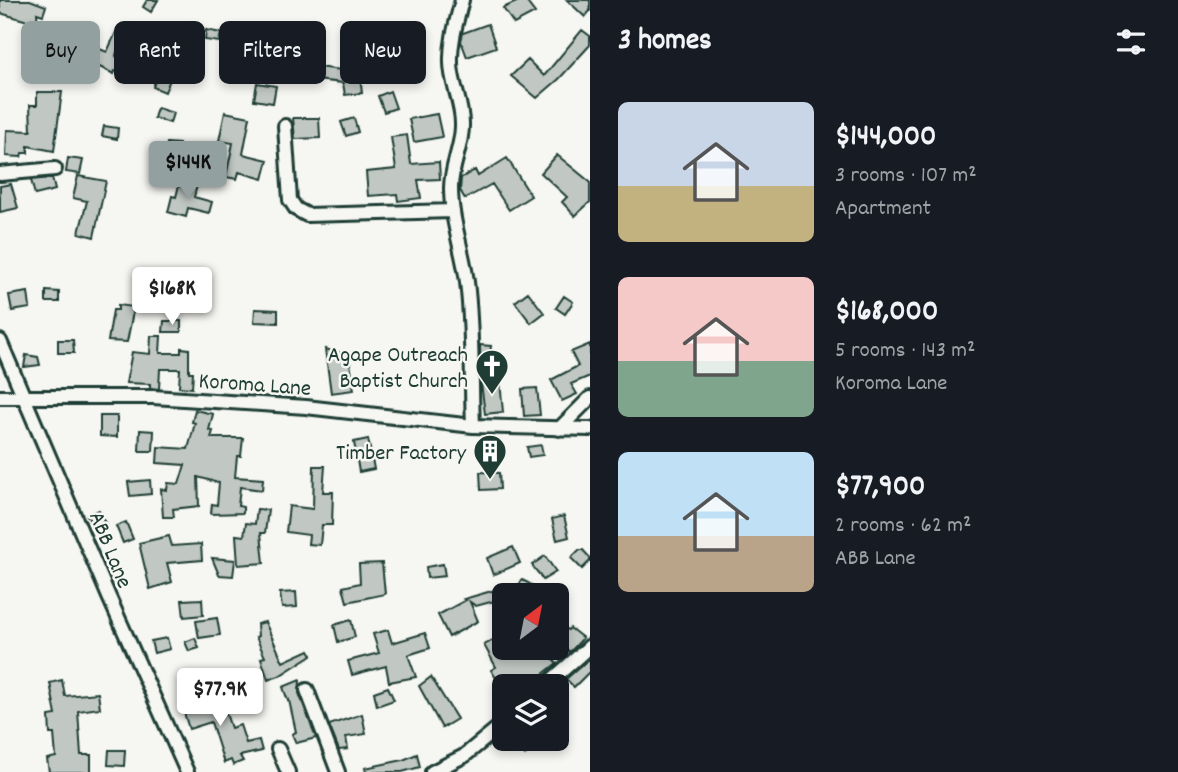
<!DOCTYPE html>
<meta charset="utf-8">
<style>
body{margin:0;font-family:Dekko,sans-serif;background:#242831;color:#f1f3f6;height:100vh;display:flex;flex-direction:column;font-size:26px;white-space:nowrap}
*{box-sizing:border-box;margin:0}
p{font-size:23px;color:#9ea1a6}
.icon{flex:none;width:38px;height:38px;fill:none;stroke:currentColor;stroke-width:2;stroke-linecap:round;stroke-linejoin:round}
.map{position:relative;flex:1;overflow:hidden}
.drawer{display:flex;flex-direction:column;background:#171b24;width:588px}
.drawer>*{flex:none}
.banner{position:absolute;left:21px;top:21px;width:464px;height:63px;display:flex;gap:14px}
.needle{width:46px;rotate:32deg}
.controls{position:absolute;left:492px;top:583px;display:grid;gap:14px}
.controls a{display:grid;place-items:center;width:77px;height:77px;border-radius:10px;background:#171b24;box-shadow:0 4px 10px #0003;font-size:35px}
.price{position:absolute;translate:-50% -60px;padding:0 16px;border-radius:7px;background:#fff;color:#222;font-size:23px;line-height:46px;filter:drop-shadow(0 2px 4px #0008)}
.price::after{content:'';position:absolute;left:50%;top:42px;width:21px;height:16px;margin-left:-10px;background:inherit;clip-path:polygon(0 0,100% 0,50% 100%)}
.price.active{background:#92a19f;color:#111}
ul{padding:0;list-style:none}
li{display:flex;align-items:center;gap:21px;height:175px;padding:0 28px}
li span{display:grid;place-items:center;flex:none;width:196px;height:140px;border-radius:10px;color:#555}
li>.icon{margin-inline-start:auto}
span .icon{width:84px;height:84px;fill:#fffc;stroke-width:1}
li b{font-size:30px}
h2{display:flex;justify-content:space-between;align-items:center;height:84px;padding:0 28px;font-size:30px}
.chip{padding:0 24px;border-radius:10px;background:#171b24;box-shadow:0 4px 10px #0003;font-size:24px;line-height:63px}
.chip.active{background:#92a19f;color:#111}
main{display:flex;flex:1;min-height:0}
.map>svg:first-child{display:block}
.building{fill:#c1c8c3;stroke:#1f3d34;stroke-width:2}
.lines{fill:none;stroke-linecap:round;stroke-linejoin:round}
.minor-casing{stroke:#1f3d34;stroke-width:18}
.minor{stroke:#f6f6f2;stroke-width:12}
.labels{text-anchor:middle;stroke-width:5;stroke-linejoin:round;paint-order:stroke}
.poi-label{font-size:23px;fill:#1f3d34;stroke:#f6f6f2;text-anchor:end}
.street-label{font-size:23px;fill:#1f3d34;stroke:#f6f6f2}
</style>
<main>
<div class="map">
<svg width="590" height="772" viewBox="0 0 590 772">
<rect width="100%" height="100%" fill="#f6f6f2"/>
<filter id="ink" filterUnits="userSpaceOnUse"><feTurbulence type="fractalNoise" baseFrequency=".0143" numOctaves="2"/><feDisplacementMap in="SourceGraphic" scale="14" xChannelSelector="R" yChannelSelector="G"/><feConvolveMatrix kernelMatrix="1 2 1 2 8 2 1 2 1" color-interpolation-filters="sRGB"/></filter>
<g filter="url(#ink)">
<path class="building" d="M0,0H30L46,6L43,15L37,13L39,41L29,42L28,21L0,13Z
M147,0H158L151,12L143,7Z
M521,0H525L535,13L514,24L503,8Z
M567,0H590V11L585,17Z
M488,24L496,47L467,57L461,41L463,33Z
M409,29L413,44L417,43L421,67L396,74L395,70L389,72L385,59L390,57L389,51L397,49L392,33Z
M117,30L122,32L116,56L126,61L120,73L115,71L114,74L89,62L87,72L59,67L60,53L80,55L85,43L107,52Z
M206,30L221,33L219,42L205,40Z
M582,30L590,36V45L559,79L537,98L511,76L528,60L544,76Z
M266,36L284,39L283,48L265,46Z
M317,67L342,70L351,68V77L360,76L362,93L345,95L343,83L316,80Z
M158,72L171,77L165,92L153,87Z
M257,83L276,86L273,103L254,100Z
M390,91L396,108L384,112L378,96Z
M37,92H62L54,151L28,146V153H22L21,157L6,156L7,130L31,131L30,105H37Z
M157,108L173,113L170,123L154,118Z
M225,112L250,117L243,154L268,160L263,179L239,172L237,179L226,177L233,143L219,141Z
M437,114L442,137L414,142L409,119Z
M293,118H319L320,138L295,139Z
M354,118L358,132L346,136L341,122Z
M104,126L118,128L117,139L102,136Z
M407,135L411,164L439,162L440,179L418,180L421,198L398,201L397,194L368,196L366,172L396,169L391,137Z
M167,143L179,144L178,158L165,157Z
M557,155L590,182V202L575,216L562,202L567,197L541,173Z
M68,158L83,160L80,174L66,172Z
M507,158L531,196L509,210L492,184L465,199L460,190L461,178L475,170L478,176Z
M78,176L106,181L94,237L79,233L87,201L73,198Z
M52,178L55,190L35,195L31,180Z
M180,181L197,185L194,197L212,202L209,213L188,208L186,217L168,212L172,196L176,197Z
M11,184L18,208L0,212V186Z
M46,291L59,292V302H46Z
M28,292L30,308L12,311L9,295Z
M528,292L544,313L531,323L515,302Z
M564,296L573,302L565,314L556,308Z
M118,305L134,307L127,342L108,341L113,310H118Z
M255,309L278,310V323L254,322Z
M164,321H181V332H163Z
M151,336H161L160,353H181V348L189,349V372H193L192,388L179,387L180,369H160L159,389L150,388V384L126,383L132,352L150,354Z
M58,340H73L74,353H58Z
M590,344V376L571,384L577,394L562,401L551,380L578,366L571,352Z
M480,345L491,346L487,379H481Z
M325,349L349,355L354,390L331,393Z
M26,355L38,357L40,365L24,367Z
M500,381L503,412L485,414L481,383Z
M537,388L540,415L524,416L522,389Z
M195,410L213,414L209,430L213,431L211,438H243L241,456H237L235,477L263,479L262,490L240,487L238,506L243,507V513L211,514L212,504L217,505L219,483L198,477L199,506L173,509L174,517H163L161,489L167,490L168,483L179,484L185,465L157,463L158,447L188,449L195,423L192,422Z
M100,416H117V437L100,436Z
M140,430L154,431L153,451H139Z
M368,439L374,469L359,472L354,442Z
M541,445L543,455L529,457L527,447Z
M314,466H325L323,492H333L332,525H322L320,545L308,544L309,535L286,532L289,506L313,509Z
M480,472L499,473L500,489L481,490Z
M150,480L151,494L130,496L128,482Z
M257,509L268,510L265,533H261L264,563L238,565L236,535L244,536L246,523L255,524Z
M99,510L107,527L96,533L87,515Z
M564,516L569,537L557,540L552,519Z
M126,522L133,539L123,543L116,526Z
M169,536L172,546L201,544L202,560L167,563L172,582L150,589L139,543Z
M513,547L520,563L493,575L487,558Z
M579,550H583L590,558V561L582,569L571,558Z
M545,556L556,572L543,580L532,565Z
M212,558L235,560L233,576L219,575Z
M382,563L385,594L347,602L343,587L360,583L359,564Z
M443,564L445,576L427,578L426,567Z
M522,580L528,583L548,595H513Z
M495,590L498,600L476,606L470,602L478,621L449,637L438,615L466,600L464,599Z
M296,592L297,607L282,608L280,593Z
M202,599L203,615L184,617L182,600Z
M217,618L220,635L199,638L196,621Z
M351,620L355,637L338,642L334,625Z
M556,621L568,630L570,628L583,638L570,652L556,640Z
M265,622L283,662L309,650L312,655L279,676L268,680L261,658L265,657L256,637L258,636L257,624Z
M388,630L392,643L425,633L430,648L408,655L416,677L389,682L386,666L352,675L348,661L379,653L373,634Z
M504,634V648H543L557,663L528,686H501L491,670L496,667L484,645Z
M167,638L170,649L154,653L151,641Z
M195,638L199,648L189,651L185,642Z
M590,658V671L574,687L566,679Z
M241,677L247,689L231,697L224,685Z
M431,677L457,719L442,728L419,686Z
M62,680L65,696L98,693L100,708L78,711L81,755H91V772H49L47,759L56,757L54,734H50L49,716L56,715L50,683Z
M300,680L299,693L316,738L296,743L292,734L296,732L289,700L288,701L283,687Z
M388,687L394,700L377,706L374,692Z
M219,693L231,728L240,725L246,743L259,740L262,751L240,756L243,761L233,765L231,760L224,763L211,722L189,729L182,706Z
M362,714L366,734L346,737L348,749L339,750L329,725Z
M509,738H528L535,746L525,755Z
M109,750H125L124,766L108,765Z
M417,754L420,767L402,772H366L365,768L403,760Z"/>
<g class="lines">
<defs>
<path id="minor" d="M462,0C457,20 450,42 451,63C451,84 463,104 462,126C462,147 451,166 451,188C451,220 463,251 467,282C473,330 471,378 473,426
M285,126L290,200L296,209L307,215L453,211
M0,174L55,169
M0,341L109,597L187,772
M0,397H153L306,407L473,426L590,429
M559,429L590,398
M545,686L590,646
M307,690L338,772
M278,749L288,772
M432,772L464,756L504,723"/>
</defs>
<use href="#minor" class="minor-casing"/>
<use href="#minor" class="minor"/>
</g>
</g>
<defs>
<symbol id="church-pin" viewBox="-11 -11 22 30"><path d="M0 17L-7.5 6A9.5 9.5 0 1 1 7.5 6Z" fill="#1f3d34" stroke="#f6f6f2"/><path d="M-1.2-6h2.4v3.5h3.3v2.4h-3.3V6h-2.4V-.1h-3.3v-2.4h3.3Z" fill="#fff"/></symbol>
<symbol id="building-pin" viewBox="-11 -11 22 30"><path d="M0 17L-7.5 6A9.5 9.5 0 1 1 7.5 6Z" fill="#1f3d34" stroke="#f6f6f2"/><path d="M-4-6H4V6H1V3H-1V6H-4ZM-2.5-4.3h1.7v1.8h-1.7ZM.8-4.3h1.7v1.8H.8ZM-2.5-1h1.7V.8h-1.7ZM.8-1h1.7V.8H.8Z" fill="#fff"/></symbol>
</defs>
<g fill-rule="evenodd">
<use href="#church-pin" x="473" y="347" width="38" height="52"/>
<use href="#building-pin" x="471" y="432" width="38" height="52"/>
</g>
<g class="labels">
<g class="poi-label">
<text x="468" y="361">Agape Outreach<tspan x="468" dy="26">Baptist Church</tspan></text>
<text x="466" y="459">Timber Factory</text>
</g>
<g class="street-label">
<text transform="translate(255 383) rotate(4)" y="8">Koroma Lane</text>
<text transform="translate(112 549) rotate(68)" y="8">ABB Lane</text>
</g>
</g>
</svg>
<div class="controls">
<a><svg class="needle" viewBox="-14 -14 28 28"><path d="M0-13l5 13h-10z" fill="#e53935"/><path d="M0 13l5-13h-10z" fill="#9ea1a6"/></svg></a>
<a><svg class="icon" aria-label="layers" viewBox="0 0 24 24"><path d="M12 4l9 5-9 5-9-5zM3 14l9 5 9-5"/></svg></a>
</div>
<b class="price active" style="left:188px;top:201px">$144K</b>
<b class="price" style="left:172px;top:327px">$168K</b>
<b class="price" style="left:220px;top:728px">$77.9K</b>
<div class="banner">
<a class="chip active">Buy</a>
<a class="chip">Rent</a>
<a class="chip">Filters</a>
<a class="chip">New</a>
</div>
</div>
<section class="drawer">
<h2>3 homes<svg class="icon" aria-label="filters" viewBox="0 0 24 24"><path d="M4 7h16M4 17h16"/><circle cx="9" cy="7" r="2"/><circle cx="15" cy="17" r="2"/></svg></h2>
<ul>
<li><span style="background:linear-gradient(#c9d6e8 60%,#c2b280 0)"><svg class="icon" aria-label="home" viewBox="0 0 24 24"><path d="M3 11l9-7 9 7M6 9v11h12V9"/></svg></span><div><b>$144,000</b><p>3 rooms · 107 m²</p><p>Apartment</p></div></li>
<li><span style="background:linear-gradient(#f6c9c9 60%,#7fa58c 0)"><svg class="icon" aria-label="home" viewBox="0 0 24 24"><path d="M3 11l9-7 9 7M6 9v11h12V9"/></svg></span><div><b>$168,000</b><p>5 rooms · 143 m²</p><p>Koroma Lane</p></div></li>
<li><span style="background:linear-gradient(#bfe0f5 60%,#b9a48a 0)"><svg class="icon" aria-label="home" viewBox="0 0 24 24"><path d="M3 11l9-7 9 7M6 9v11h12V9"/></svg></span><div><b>$77,900</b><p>2 rooms · 62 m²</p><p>ABB Lane</p></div></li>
</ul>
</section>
</main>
